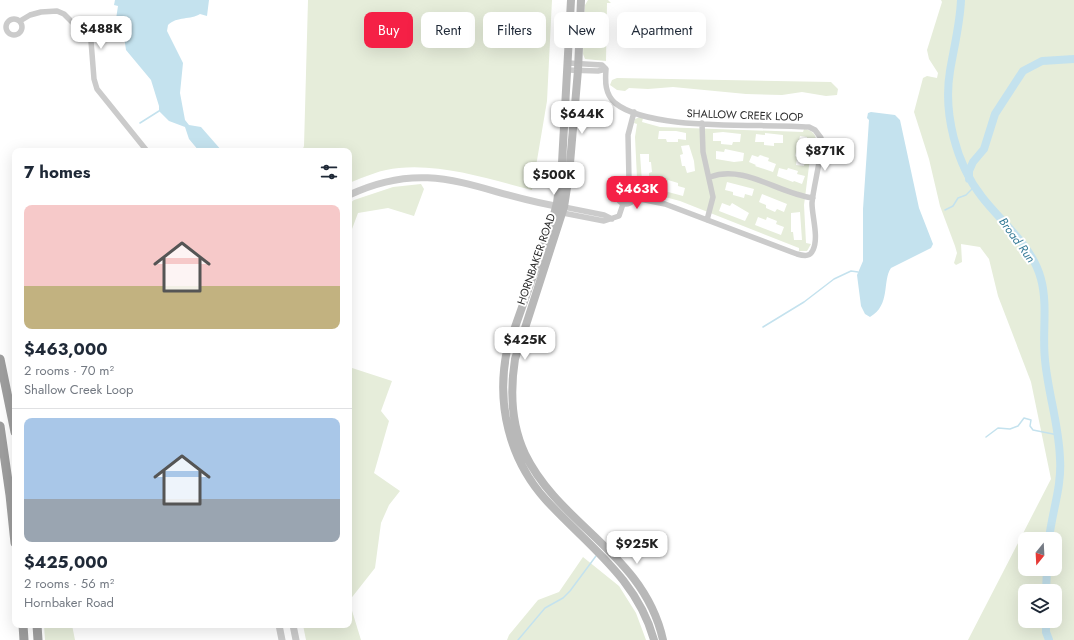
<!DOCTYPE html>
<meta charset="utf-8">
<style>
body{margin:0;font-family:Jost,sans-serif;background:#f6f6f7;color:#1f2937;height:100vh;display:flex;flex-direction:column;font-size:15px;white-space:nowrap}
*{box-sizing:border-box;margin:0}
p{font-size:13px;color:#747a83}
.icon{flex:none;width:22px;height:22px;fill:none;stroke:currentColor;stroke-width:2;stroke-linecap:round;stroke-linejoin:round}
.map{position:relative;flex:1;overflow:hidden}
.sheet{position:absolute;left:12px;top:148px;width:340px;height:480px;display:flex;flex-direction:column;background:#fff;border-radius:8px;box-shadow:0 4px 16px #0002}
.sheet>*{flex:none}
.banner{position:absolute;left:364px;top:12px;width:380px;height:36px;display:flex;gap:8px}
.needle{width:26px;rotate:198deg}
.tools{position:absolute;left:1018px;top:532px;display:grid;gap:8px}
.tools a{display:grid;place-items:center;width:44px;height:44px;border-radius:8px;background:#fff;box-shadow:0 4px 16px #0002;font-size:20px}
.price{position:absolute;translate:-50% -34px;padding:0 9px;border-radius:8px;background:#fff;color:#222;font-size:13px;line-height:26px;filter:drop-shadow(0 1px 2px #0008)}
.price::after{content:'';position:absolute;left:50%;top:24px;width:12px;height:9px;margin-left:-6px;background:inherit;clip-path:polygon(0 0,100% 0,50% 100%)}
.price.on{background:#f52046;color:#fff}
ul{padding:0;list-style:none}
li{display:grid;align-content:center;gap:8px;height:212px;padding:0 12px}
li+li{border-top:1px solid #e0e1e3}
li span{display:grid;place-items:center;height:124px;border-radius:8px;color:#555}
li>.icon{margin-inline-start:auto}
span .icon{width:72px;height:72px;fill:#fffc;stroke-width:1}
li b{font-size:17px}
h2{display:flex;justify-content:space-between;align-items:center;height:48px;padding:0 12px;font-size:17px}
.pill{padding:0 14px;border-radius:8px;background:#fff;box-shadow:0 4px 16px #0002;font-size:14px;line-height:36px}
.pill.on{background:#f52046;color:#fff}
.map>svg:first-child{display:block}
.green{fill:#e6edda;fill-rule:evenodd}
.water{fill:#c4e2ee}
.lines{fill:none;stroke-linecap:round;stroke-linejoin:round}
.stream{stroke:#c4e2ee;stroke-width:1.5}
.river{stroke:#c4e2ee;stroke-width:8}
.minor{stroke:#cbcbcb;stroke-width:5.5}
.tertiary{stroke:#cbcbcb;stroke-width:7}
.secondary{stroke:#b8b8b8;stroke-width:8}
.trunk{stroke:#9e9e9e;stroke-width:9}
.labels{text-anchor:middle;stroke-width:4;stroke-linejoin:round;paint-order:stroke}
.street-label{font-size:11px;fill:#2e2e2e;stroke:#fff}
.water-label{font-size:12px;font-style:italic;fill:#357b97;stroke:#fff}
</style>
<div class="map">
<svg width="1074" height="640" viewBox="0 0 1074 640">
<rect width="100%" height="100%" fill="#fff"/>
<path class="green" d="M308,0H552L547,101L532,190C488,179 444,164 399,168C382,169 364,177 349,183V151H302L304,146Z
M588,0H608L611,3H607L606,61L585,59L583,54L585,5Z
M941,0H1074V640H968L1051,479L1031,382L998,296L989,259L980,247L961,244L962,262L956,265L954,263L957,253L955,246L940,206L929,159L914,112L923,78L927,76L937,78L938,73L929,59L927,50L942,2ZM1025,539H1055V569H1025ZM1025,591H1055V621H1025Z
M617,78L831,82L838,89L837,95L826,96L802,92L782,95L746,94L673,87L648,89L629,88L625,91L617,90L610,85L612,80Z
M640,117L643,118L642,122L660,127L803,132L804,129C811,130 816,133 816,141L812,143L804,205L806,243L811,244L807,251H799V248L680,201L646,192L645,196C637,194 632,186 632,178H637L635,137L637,124L634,123L635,119ZM659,131H676L686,133V140L678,139V142H667L666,139H658ZM723,132L741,134L740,142H733L732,145L721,144V141H713V133ZM765,133L783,135V143H774V146L764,145V142H755L756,134L765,135ZM800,136L807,137V146H808L804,166L796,165L797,157L795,156ZM689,145L694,161L695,171L687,173L685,166H682L680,155L683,154L681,146ZM725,149L744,153L743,161L734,162L716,159V151L724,152ZM640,154H649V162H651L652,172L649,173V181L642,182ZM752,155L758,157L760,155L769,158L768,161L776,164L773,172L755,166L756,165L749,162ZM779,168L787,170L788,168L798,171L797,174L805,176L802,184L794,181L793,182L777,176ZM668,180L678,183V186L685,188L683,196L657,189L659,182L667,184ZM727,182L754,189L752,196L745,194L744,198L733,195V192L725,190ZM762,194L787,204L784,212L777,209L775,212L766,208V205L759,202ZM722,203L730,206L732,203L749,213L745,221L719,211ZM800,212L802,240H794L793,232H791V213ZM758,217L766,220L767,217L777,221L776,224L784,227L781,235L755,225Z
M421,184L424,189L414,216L388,208L358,213L349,237V204L354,200L393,187Z
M349,367L392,381L381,411L389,421L374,473L400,491L389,505L381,523L375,568L349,601L361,640H306L303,625H349Z
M583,557L619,586L636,613L646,640H507L509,635L538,600L559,592Z
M44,625H72L75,640H45Z"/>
<path class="water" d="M115,0H209L207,16L200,14C191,20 177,16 168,25L167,31L183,63L180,93L185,120L189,125L201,127L222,151H199L189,139L185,127L169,121L159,111V106L151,80L126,50L124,36L116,19L118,6L114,5Z
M871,112L895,115L900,120L919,208L933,244L931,248L891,268C882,281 891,305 870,317L865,314L861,306L857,275L863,261V209L869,120L867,118L868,113Z"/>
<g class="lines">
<path class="stream" d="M140,123L159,111
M945,210L953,206L958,198L966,195L974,187
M763,327L804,302L834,279L851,271L858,272
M986,437L998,428L1010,429L1018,426L1024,418L1031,420L1030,426L1033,430L1058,435
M518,640L545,608L563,598L570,591L596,556"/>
<path class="river" d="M961,0C960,24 954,47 950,71C943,113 956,164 982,197C1002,223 1032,245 1041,279C1048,305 1042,334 1045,360C1048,393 1059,425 1060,459C1062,486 1052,512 1049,539
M969,179V171L973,162L984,149L995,114L1023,71L1042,61L1074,59
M1046,591L1047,569
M1046,621V632L1049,640"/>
<path class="minor" d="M6 27a8 8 0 1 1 16 0a8 8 0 1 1-16 0Z
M20,21L30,15L41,12L57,11L64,14L91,41L94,79L97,89L147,151
M568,63L602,65L606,69C605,82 605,94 615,103C651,132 761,123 809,127L815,130L821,138C822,159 814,182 812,203C812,217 819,237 813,250C810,257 804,256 797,254L665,204L635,198
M567,70L598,71L606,69
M702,123L703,152L713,197L707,220
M710,177C744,164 779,194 813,198
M617 195a9 9 0 1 1 18 0a9 9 0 1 1-18 0Z
M628,186L629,180L628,135L634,112
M564,207L604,215L612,219
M563,213L604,221L619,216L623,204"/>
<path class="tertiary" d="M349,195C434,155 480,195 562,207
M279,625L282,640
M293,625L296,640"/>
<path class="secondary" d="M571,0L562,163L557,203L552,222L507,350C496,404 509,459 546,500C587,545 637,578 654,640
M581,0L578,70L569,175L564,207L515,359C510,391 511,424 525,454C560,526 644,554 663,640"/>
<path class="trunk" d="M0,359L15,432
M0,426L10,495L15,543
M23,625L24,640
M37,625L38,640"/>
</g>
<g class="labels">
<g class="street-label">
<text transform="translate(745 115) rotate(2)" y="4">SHALLOW CREEK LOOP</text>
<text transform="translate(536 259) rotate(-71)" y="4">HORNBAKER ROAD</text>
</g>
<g class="water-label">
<text transform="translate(1017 240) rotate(54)" y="4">Broad Run</text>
</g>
</g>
</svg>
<div class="tools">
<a><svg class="needle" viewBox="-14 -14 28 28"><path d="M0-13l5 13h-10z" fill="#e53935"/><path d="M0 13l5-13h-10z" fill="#747a83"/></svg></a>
<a><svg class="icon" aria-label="layers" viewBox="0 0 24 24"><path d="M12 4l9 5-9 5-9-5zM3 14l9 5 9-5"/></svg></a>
</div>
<b class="price" style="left:101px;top:50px">$488K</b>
<b class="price" style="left:582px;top:135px">$644K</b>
<b class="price" style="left:825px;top:172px">$871K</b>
<b class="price" style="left:554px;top:196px">$500K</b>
<b class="price on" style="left:637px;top:210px">$463K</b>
<b class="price" style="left:525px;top:361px">$425K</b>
<b class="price" style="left:637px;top:565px">$925K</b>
<div class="banner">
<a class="pill on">Buy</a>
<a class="pill">Rent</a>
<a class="pill">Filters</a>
<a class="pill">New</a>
<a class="pill">Apartment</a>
</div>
<section class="sheet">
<h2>7 homes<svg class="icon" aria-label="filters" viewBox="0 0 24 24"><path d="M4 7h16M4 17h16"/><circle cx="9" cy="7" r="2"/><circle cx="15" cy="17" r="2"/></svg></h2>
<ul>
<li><span style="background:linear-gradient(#f6c9c9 65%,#c2b280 0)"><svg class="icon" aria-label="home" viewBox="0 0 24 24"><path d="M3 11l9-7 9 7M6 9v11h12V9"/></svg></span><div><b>$463,000</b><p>2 rooms · 70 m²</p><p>Shallow Creek Loop</p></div></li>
<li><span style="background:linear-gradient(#a9c7e8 65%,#9aa5b1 0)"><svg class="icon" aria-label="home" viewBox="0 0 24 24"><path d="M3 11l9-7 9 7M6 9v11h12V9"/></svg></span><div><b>$425,000</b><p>2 rooms · 56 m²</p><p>Hornbaker Road</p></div></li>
</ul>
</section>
</div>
